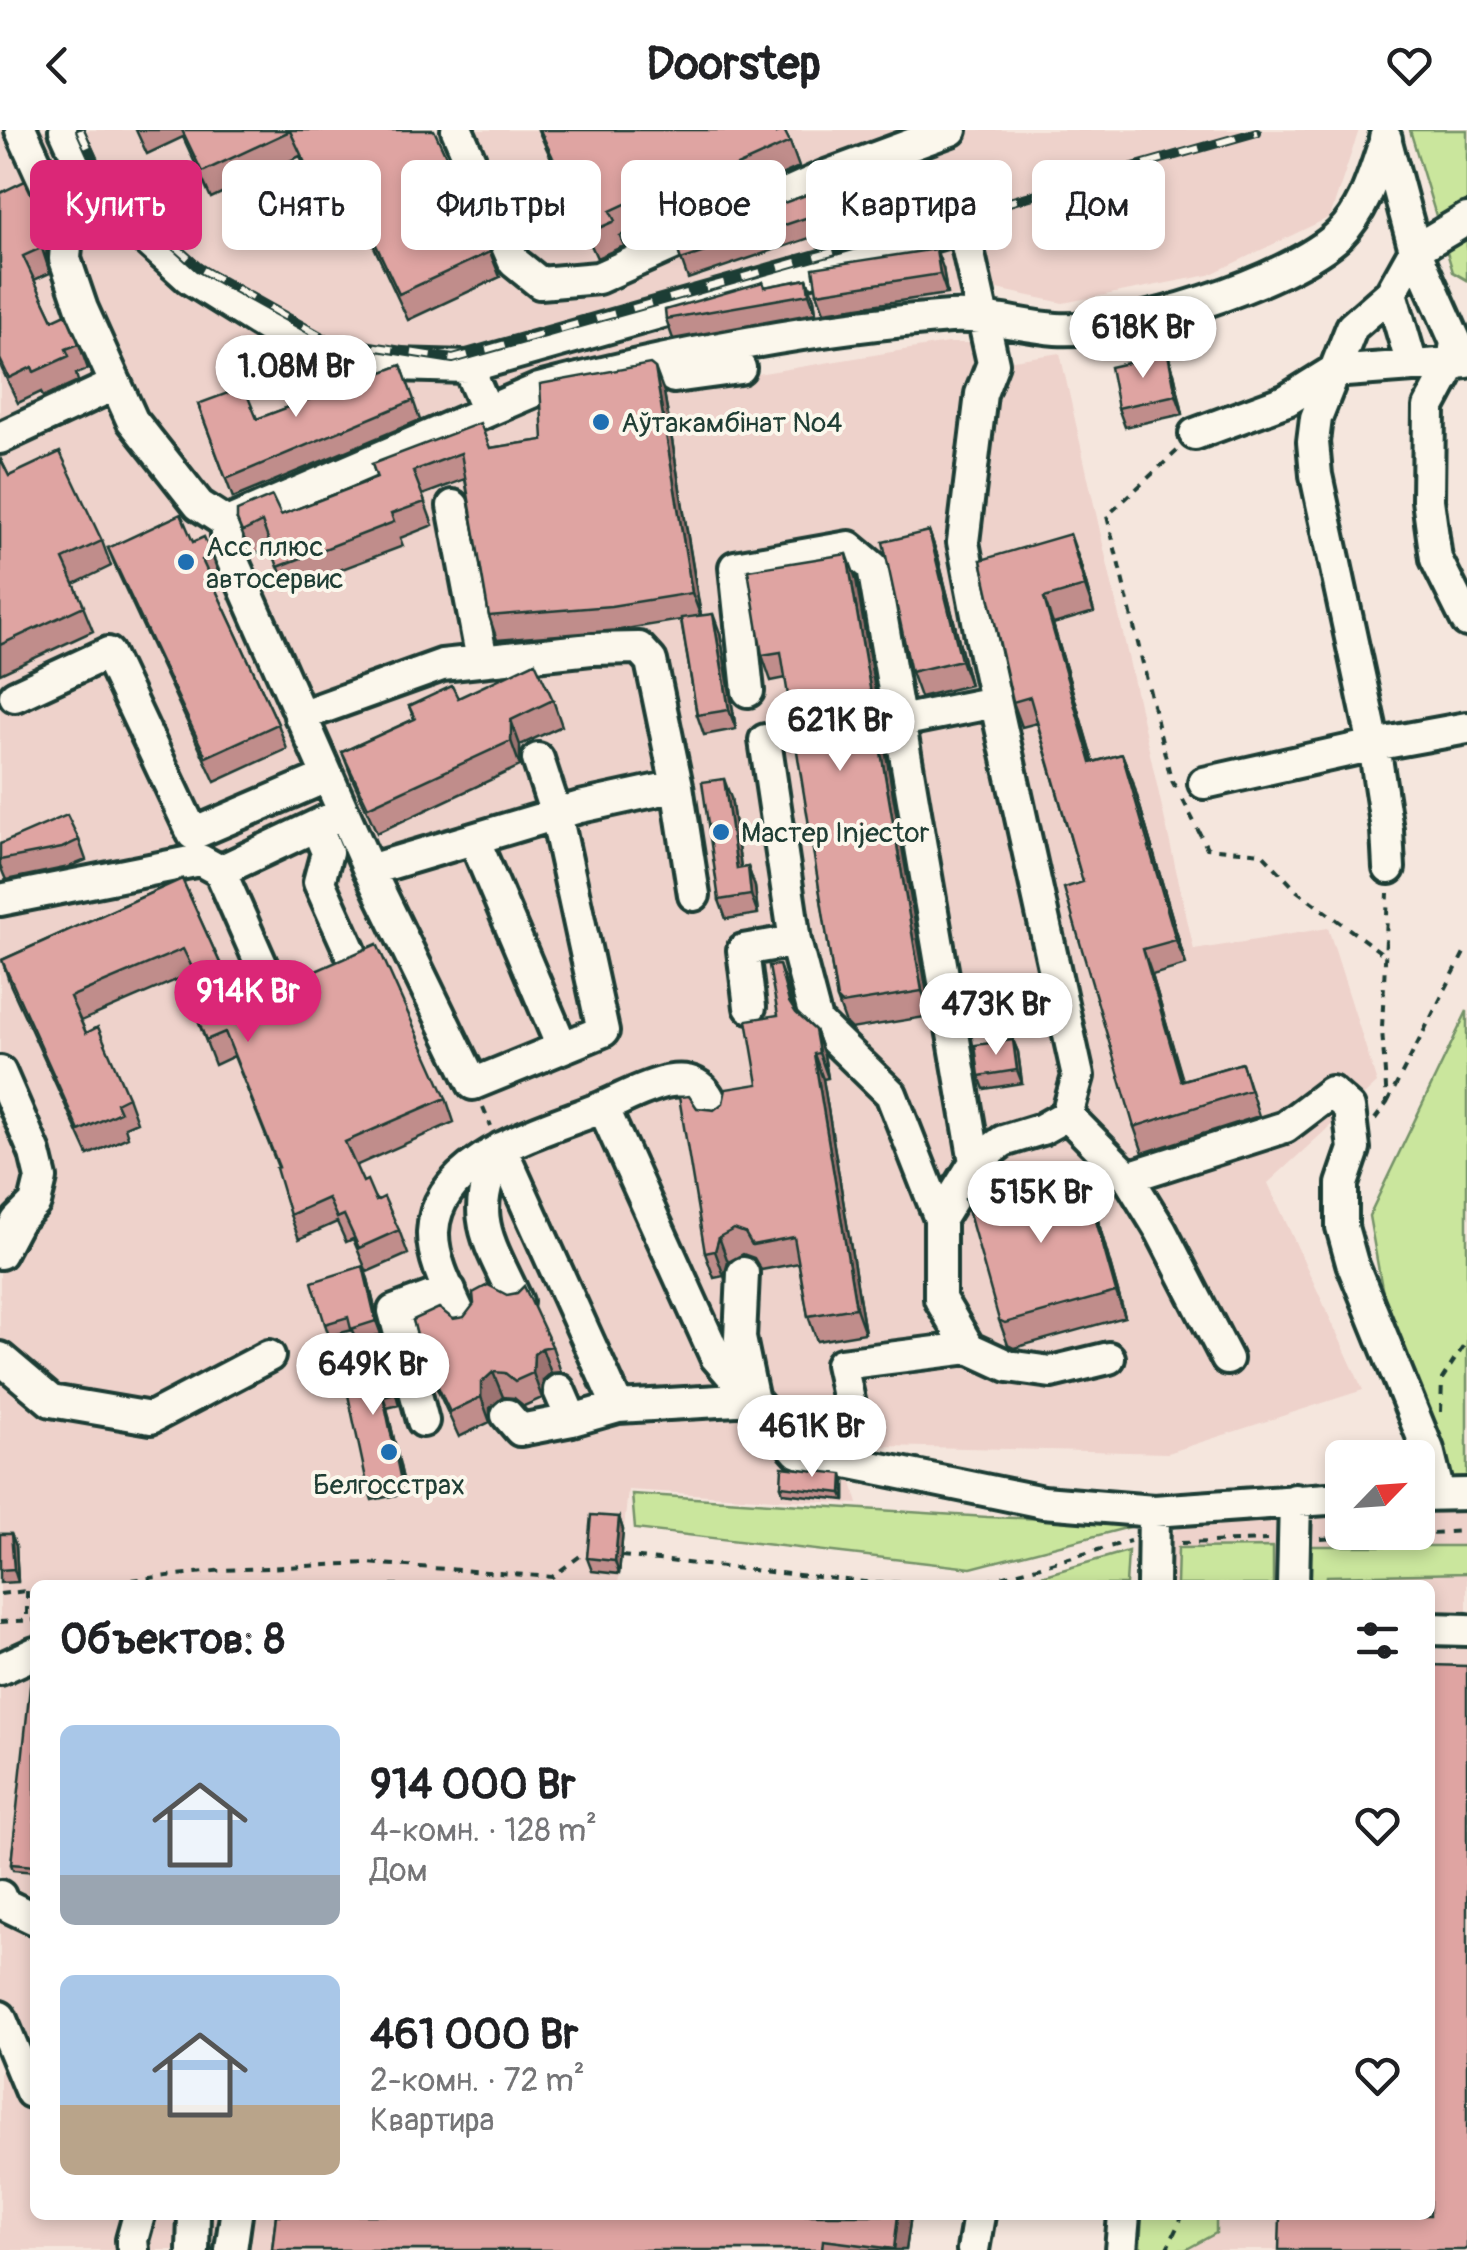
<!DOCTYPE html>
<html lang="ru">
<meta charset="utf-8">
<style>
body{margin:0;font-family:Pangolin,sans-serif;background:#f2f2f2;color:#202124;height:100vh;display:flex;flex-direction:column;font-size:38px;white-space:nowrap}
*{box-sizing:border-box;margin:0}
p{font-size:32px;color:#757577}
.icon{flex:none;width:55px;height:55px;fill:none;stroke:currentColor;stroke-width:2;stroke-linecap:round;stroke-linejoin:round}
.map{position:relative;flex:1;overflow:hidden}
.details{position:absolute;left:30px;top:1450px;width:1405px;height:640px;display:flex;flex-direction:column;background:#fff;border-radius:15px;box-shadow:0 5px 15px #0003}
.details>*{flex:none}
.top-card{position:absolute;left:30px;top:30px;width:1408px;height:90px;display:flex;gap:20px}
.needle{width:65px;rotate:65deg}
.tools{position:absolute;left:1325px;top:1310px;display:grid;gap:20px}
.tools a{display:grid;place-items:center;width:110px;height:110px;border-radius:15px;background:#fff;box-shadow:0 5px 15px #0003;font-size:50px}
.price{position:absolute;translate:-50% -85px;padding:0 22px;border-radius:35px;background:#fff;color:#222;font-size:32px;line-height:65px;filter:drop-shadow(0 2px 5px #0008)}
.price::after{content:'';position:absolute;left:50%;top:60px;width:30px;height:22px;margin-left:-15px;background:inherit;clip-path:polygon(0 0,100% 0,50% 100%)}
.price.active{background:#db2777;color:#fff}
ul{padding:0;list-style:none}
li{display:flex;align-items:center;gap:30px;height:250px;padding:0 30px}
li span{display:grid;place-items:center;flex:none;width:280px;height:200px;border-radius:15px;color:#555}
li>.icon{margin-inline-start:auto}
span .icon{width:120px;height:120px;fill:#fffc;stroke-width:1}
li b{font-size:42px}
h2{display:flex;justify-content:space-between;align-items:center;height:120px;padding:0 30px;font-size:42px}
.pill{padding:0 35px;border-radius:15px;background:#fff;box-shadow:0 5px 15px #0003;font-size:35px;line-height:90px}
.pill.active{background:#db2777;color:#fff}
header{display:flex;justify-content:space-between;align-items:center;height:130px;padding:0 30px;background:#fff;font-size:45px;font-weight:700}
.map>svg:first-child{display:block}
.built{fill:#eed2cb}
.green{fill:#cae69d;stroke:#749268;stroke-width:2.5}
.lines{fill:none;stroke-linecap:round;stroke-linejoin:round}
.minor-casing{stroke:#1f3d34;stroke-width:38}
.path{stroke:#1f3d34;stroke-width:4;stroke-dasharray:8 8;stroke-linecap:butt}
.minor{stroke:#fbf7ec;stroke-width:30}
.rail-casing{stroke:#1f3d34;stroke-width:10}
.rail{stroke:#fbf7ec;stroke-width:6;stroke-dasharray:19;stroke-linecap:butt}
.wall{fill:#c08d8b;stroke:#1f3d34;stroke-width:2.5}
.shaded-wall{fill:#9c7371;stroke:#1f3d34;stroke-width:2.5}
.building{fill:#dfa4a2;stroke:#1f3d34;stroke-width:2.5}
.poi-dot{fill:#1f6fb2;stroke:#fbf7ec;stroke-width:4}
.labels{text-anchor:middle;stroke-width:8;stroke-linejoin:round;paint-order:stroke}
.poi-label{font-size:28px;fill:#1f3d34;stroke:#fbf7ec;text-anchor:start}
</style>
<header><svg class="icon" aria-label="back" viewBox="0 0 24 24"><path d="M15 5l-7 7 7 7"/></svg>Doorstep<svg class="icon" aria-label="heart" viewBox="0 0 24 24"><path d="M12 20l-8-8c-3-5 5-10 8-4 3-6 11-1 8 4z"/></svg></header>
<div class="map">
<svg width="1467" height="2120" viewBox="0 0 1467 2120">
<rect width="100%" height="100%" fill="#f5e6dd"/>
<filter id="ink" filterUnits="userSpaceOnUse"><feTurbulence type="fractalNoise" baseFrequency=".01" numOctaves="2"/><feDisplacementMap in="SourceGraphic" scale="20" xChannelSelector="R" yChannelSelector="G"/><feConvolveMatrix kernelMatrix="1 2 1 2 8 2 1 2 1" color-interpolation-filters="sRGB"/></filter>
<g filter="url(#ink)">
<path class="built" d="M0,0H1359L1330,87L1209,145L1063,173L997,159L547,238L550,278L947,213H969L993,233L1060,223L1194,820L1328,798L1377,953L1268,1053L1363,1260L1168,1323L842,1315L858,1374L628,1360L618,1455H35V2085H911L906,2120H0Z
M1467,1381V2120H1137L1139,2085H1430V1455H1168L1170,1403L1204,1385L1342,1383V1402H1418V1382Z"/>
<path class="green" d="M1410,0H1467V150L1453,142Z
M1467,881V1350C1455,1351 1449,1345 1443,1335L1393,1219L1369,1086Z
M632,1364L987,1387L1135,1392L1134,1396L971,1438L635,1399Z
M1304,1416H1467V1443L1327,1446L1326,1455H1303Z
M1273,1417V1455H1177L1178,1418Z
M1128,1421L1126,1455H1010Z
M1142,2085H1216V2103L1185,2120H1143L1140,2116Z"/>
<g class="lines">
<defs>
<path id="minor" d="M21,0L67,101L65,129L82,179L132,290L199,375L227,393
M65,0L92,60L189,148L316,227L394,235L468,237L487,281
M457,0L514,132L540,153L598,148L826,46L951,0
M1385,8L1415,120L1456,212L1453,232L1429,277L1428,370L1436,429L1467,491
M1391,163L1412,235
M468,237L963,97L993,233L981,264L963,412L981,506L1078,946L1067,985L1042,999L1003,1011L975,1032L940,1089V1169L969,1218L1008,1236L1051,1242L1109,1228
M674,247L740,238
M1195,304L1287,270L1332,242L1467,232
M0,308L116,254
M453,376L482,530
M227,393L539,259C670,225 815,197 950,187C987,185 1020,196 1056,199C1124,204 1290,152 1340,104C1366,78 1374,43 1386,9
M227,393V418L369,740L580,677L677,656L694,765
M748,561L735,437L849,417L873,437L975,1032
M15,566L108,523L193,704L326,647
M300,586L442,535L591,519L639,518L651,531L677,656
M900,591L995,572
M765,610L795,811L816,891L891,964L940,1089
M1204,653L1374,615L1467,598
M316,696L327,722L319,752L350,821
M474,709L562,917
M1389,738L1387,700L1374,615L1316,345L1313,312L1316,288L1352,197L1391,163L1415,120L1467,89
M369,740L473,954L603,901L556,684L538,629
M0,770L200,730L220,741
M272,859L220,741L343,683
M750,877L743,820L795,811
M0,942L35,1023L41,1048L35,1073L17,1091L0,1123
M603,977C631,966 685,931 707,965C711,971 714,981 717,988
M1067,985L1128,1047L1285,997L1331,962L1349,978L1354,1019L1342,1054V1097L1352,1133L1428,1320L1439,1364
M501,1018L618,1277
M501,1018C466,1085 488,1109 517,1172
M1128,1047L1161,1101L1227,1229
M743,1143L740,1208L752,1266
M465,1196C453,1168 432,1133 433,1102C436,1027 547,1000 603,977L716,1227L798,1322L1043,1372L1154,1381L1342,1368
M0,1228L51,1271L151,1288L269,1226
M559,1260L572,1290L618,1277L753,1269
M507,1285L520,1300L572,1290
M423,1291L394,1181L450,1160
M863,1335L841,1234L969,1218
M1418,1365L1467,1364
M1153,1455L1154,1381
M1293,1455L1295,1370
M1430,1499L1467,1500
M0,1539L35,1523
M0,1766L2,1773L35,1789
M0,1887L31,1962
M133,2120L132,2110L139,2085
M193,2120L194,2085
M231,2120L236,2085
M973,2120L979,2085
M1121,2120L1124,2085"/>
</defs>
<use href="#minor" class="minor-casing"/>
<path class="path" d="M1177,321L1107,386L1171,649L1178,662
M1183,670L1207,718L1262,723L1297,761L1386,826
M1387,973L1467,817
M483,977L491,996
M1375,989L1387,973L1382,899L1388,763
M1441,1282L1442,1249L1467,1211
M1321,1409L1467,1401
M1181,1413L1267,1410
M621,1426L864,1452L976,1454L1130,1411
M84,1455L224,1440L367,1433L552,1447L584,1423H590
M391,1455H398
M27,1461V1491
M0,1464L35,1460
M0,1492L35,1490
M1166,2120L1183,2085"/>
<use href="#minor" class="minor"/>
<defs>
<path id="rail" d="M80,0L103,51L199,138L326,209L453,229L1257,2"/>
</defs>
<use href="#rail" class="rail-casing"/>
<use href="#rail" class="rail"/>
</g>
<path class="wall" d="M136,0H358L490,122L500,147L408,190L356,78L330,90L300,26L211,68L183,7L147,24Z
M538,0H775L776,3L790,12L799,37L726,70L721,59L620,106L624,116L597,128Z
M848,50L863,90L688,149L675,112Z
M0,63L48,106L46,128L50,143L34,150L53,190L79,214L88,239L76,244L78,251L43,267L41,262L18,273L0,235Z
M943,138L947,164L824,182L817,163Z
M807,149L814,169L816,183L673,209L666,189L763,152L765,157Z
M401,235L420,290L233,368L198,274L257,289Z
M1174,243L1183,284L1125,297L1118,278Z
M664,262L701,485L720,503L736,599L704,605L697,585L681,490L620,500L497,510L489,486L465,349L422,365L433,395L400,408L403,416L287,460L271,416L251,426L237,390L281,385L377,348L372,334L490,318L543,310Z
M0,328L9,346L102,411L111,436L74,454L93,501L0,544Z
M929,401L938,427L970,555L920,567L911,542Z
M193,412L212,425L221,450L213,454L278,594L287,619L215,652L118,443L108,418Z
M1079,429L1094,482L1053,494L1093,632L1122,624L1132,649L1186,835L1152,845L1183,950L1242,933L1259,986L1143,1023L1134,997L1083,752L1037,593L1022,597L1013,572L981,430Z
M856,449L931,886L851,899L846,894L837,869L786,548L771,551L762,525Z
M458,568L553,570L562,596L520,615V636L377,703L352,648L342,622L414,589L409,576Z
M731,668L741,738L748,737L755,757L758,784L726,789L719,770Z
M79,710L86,730L69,737L6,750L0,736V714Z
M182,749L239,875L446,968L454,992L355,1036L363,1052L399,1100L408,1124L367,1142L353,1109L346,1112L337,1092L299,1109L290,1085L278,1037L234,926L215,935L192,875L205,869L192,843L81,891L86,903L128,967L137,992L125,997L128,1007L88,1025L10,854L2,830Z
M788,860L794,880L815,900L824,925L828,948L823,949L865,1203L817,1211L808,1186L799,1133L761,1140L754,1128L743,1124L728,1132L724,1146L714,1148L705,1123L697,978L714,980L758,954L778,885Z
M1013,910L1018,922L1022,953L984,959L979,946Z
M1081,1037L1090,1062L1125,1187L1014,1218L1008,1215L999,1190Z
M363,1136L368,1149L381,1204L356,1212L352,1200L329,1206L325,1194Z
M453,1189L552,1216L561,1242L551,1243L543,1250L542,1268L524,1276L514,1268L503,1267L490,1278V1292L459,1307L431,1246L421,1221Z
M384,1220L399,1275L387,1278L406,1363L372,1370L368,1358L375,1229Z
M845,1351V1370L783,1363L781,1356Z
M619,1387L623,1400L619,1444L592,1441L587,1428Z
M0,1404H11L16,1416L18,1452L0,1453Z
M35,1538V1742L13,1740L11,1734Z
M276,2085H911L906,2120H272Z"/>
<path class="shaded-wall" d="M39,80L48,106L46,128L50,143L37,103Z
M936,119L943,138L947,164L940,144Z
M807,149L814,169L816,183L809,164Z
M1168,224L1174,243L1183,284L1176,265Z
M655,238L664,262L701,487L692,463Z
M929,401L938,427L970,555L961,530Z
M1070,404L1079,429L1094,482L1085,456Z
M847,424L856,449L931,886L922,861Z
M1044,468L1053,494L1101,658L1091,633Z
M713,484L720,503L736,599L729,580Z
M511,590L520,615V636L511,611Z
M1122,624L1132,649L1186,835L1176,810Z
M724,649L731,668L744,758L737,739Z
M748,737L755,757L758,784L751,765Z
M1143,819L1152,845L1190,976L1181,951Z
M779,835L788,860L798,897L789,872Z
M815,900L824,925L828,948L819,923Z
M1013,910L1018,922L1022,953L1017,940Z
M814,924L823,949L865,1203L856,1178Z
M1081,1037L1090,1062L1125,1187L1116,1162Z
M719,1107L728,1132L724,1146L715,1121Z
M363,1136L368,1149L381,1204L376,1191Z
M542,1218L551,1243L543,1250L542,1268L533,1243L534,1224Z
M493,1242L503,1267L490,1278V1292L481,1267V1253Z
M383,1266L387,1278L406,1363L401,1351Z
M843,1344L845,1351V1370L842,1363Z
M619,1387L623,1400L619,1444L615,1431Z
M11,1404L16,1416L18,1452L14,1439Z
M898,2085H911L906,2120H895L894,2119Z"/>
<path class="building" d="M182,0H434L490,122L399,164L347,53L320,65L290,1L202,42Z
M540,0H775L776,3L784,0L790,12L717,45L712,34L610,81L615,91L588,103Z
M848,50L856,71L681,130L675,112Z
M25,51L39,80L37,103L41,118L23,126L53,190L66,184L79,214L66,219L69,226L34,242L32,237L9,248L0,229V63Z
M936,119L940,144L817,163L813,138Z
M807,149L809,164L666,189L665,180L763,152L764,157Z
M1168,224L1176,265L1118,278L1110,237Z
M650,234L655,238L692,463L611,476L489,486L461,323L413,341L425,372L391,384L394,392L278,437L262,392L242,402L237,390V381L272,366L281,385L377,348L372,334L480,293L490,318L543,310L540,254Z
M401,235L414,270L226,349L198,274L244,257L257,289Z
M60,322L102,411L63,429L84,476L0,515V328L9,346Z
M181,384L193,412L204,407L212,425L202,430L278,594L206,627L108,418Z
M929,401L961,530L911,542L883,412Z
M1070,404L1085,456L1044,468L1091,633L1122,624L1176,810L1143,819L1181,951L1242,933L1250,960L1134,997L1064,758L1083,752L1030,567L1013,572L981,430Z
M847,424L922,861L842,874L837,869L781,522L762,525L748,440Z
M713,484L729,580L697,585L681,488Z
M535,532L553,570L511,590V611L368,677L342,622L415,589L409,576L452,556L458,568Z
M724,649L737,739L748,737L751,765L719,770L702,652Z
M67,685L79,710L62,718L0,730V714Z
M182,749L239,875L377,814L446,968L345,1012L363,1052L367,1050L376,1071L384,1067L399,1100L359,1118L344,1085L337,1088L328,1068L290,1085L276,1038L279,1037L225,902L206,910L192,875L207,868L183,819L70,867L86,903L98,897L128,967L116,973L120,982L79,1001L2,830Z
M779,835L789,872L796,883L815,900L819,923L814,924L856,1178L808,1186L794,1107L752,1115L745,1103L734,1099L719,1107L715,1121L705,1123L679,967L689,966L697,978L714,980L723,973L726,959L758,954L747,890L778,885L769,836Z
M1013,910L1017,940L979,946L975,915Z
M1081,1037L1116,1162L1005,1193L999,1190L965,1069Z
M363,1136L376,1191L351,1199L348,1187L325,1194L312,1152Z
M488,1155L507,1165L517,1163L524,1156L552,1216L542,1218L534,1224L533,1243L515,1251L505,1243L493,1242L481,1253V1267L450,1282L421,1221L413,1190L439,1178L453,1189L464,1187L474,1174L473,1163Z
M384,1220L395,1263L383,1266L401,1351L368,1358L342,1237L375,1229L374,1224Z
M782,1337L843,1344L842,1363L781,1356Z
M591,1385L619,1387L615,1431L587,1428Z
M0,1404H11L14,1439L0,1440Z
M1430,1535L1467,1536V2118L1464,2120H1279L1280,2085H1430Z
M32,1538H35V1736L11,1734Z
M276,2085H898L894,2119L823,2110L822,2120H272Z"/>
</g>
<g class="poi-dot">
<circle cx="601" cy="292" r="10"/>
<circle cx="186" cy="432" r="10"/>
<circle cx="721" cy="702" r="10"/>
<circle cx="389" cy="1322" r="10"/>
</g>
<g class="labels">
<g class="poi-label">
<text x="621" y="302">Аўтакамбінат №4</text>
<text x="206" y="426">Асс плюс<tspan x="206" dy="32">автосервис</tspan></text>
<text x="741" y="712">Мастер Injector</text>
<text x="389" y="1364" text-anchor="middle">Белгосстрах</text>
</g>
</g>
</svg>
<div class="tools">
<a><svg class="needle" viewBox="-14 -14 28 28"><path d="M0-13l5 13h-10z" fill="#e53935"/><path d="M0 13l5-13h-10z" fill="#757577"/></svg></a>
</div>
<b class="price" style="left:1143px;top:251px">618K Br</b>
<b class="price" style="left:296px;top:290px">1.08M Br</b>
<b class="price" style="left:840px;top:644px">621K Br</b>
<b class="price active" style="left:248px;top:915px">914K Br</b>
<b class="price" style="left:996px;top:928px">473K Br</b>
<b class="price" style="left:1041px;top:1116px">515K Br</b>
<b class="price" style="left:373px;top:1288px">649K Br</b>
<b class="price" style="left:812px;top:1350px">461K Br</b>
<div class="top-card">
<a class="pill active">Купить</a>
<a class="pill">Снять</a>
<a class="pill">Фильтры</a>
<a class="pill">Новое</a>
<a class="pill">Квартира</a>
<a class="pill">Дом</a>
</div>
<section class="details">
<h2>Объектов: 8<svg class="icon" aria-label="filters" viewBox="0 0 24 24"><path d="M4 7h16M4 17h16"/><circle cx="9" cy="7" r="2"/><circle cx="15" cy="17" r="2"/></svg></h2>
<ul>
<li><span style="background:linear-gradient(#a9c7e8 75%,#9aa5b1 0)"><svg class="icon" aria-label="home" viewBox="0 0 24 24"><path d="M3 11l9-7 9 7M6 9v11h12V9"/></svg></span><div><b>914 000 Br</b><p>4-комн. · 128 m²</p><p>Дом</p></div><svg class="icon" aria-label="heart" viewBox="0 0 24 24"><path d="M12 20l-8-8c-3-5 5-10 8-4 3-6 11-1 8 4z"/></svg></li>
<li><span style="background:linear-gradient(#a9c7e8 65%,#b9a48a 0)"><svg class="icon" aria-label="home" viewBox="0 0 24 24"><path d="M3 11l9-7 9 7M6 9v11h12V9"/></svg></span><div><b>461 000 Br</b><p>2-комн. · 72 m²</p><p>Квартира</p></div><svg class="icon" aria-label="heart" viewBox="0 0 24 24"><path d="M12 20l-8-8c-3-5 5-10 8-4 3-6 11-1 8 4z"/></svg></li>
</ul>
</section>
</div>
